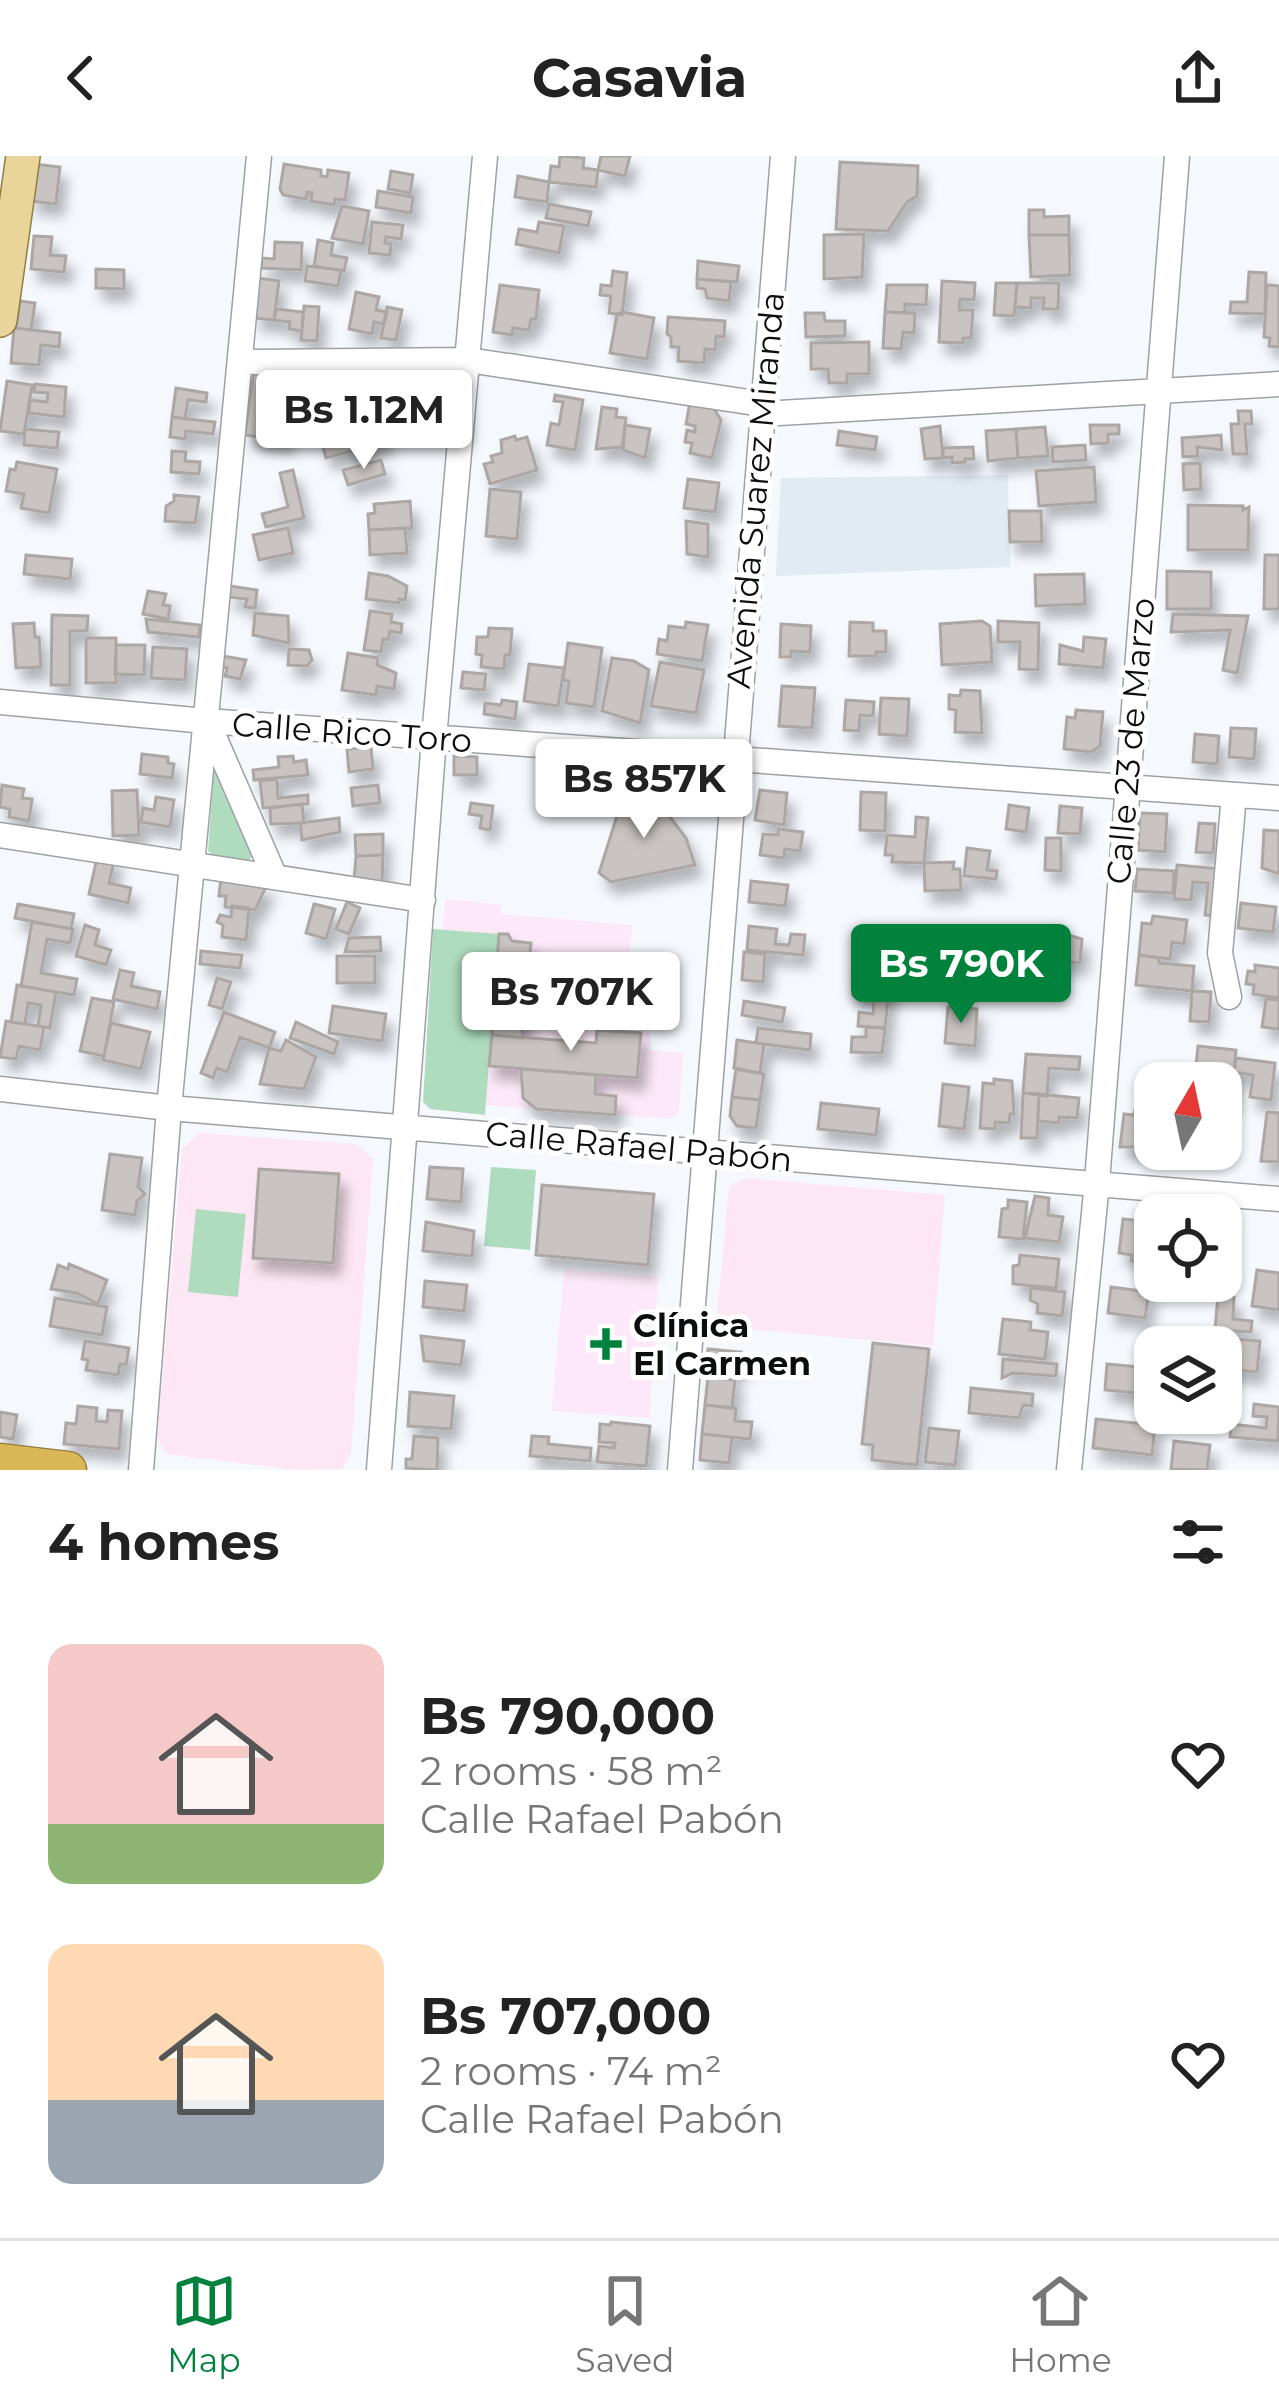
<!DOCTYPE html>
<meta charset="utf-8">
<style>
body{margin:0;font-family:Montserrat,sans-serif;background:#f6f6f6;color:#222;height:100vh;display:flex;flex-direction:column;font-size:45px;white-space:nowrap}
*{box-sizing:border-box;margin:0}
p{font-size:39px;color:#767676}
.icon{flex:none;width:66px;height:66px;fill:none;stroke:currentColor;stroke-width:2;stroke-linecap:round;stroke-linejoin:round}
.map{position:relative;height:1314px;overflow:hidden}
.panel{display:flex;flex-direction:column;background:#fff;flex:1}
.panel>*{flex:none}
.needle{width:78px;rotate:9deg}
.tools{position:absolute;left:1134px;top:906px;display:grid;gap:24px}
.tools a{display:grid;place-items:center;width:108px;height:108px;border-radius:24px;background:#fff;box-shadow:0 3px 9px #0004;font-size:60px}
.price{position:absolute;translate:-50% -102px;padding:0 27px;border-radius:12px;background:#fff;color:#222;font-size:39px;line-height:78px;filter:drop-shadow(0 3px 6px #0008)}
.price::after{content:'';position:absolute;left:50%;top:72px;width:36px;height:27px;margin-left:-18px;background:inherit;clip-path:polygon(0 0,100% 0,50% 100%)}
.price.active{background:#00823c;color:#fff}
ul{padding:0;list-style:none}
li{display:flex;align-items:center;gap:36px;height:300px;padding:0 48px}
li span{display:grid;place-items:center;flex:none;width:336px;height:240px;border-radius:24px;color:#555}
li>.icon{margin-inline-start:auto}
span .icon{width:144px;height:144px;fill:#fffc;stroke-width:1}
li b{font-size:51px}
h2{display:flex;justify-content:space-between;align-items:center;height:144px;padding:0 48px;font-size:51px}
header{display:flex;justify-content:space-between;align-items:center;height:156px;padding:0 48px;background:#fff;font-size:54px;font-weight:700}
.tab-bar{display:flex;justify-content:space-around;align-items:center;height:168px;border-top:3px solid #e0e0e0;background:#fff;font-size:33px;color:#767676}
.tab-bar a{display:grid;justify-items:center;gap:6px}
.tab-bar .active{color:#00823c}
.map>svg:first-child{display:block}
.built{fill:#e0ebf4}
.education{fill:#fee7f4}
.medical{fill:#fce8f8}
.green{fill:#afdcbf}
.building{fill:#c9c4c1;stroke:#aca7a4;stroke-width:3;filter:url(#shadow)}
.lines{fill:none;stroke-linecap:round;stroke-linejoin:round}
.minor-casing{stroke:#9da1a5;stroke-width:27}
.major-casing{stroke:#927c3e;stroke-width:36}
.highway-casing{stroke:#927c3e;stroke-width:39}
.minor{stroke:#fff;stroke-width:24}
.major{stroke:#e9d49a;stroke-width:33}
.highway{stroke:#dab757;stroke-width:36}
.poi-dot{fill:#00823c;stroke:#fff;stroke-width:4.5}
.labels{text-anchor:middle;stroke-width:10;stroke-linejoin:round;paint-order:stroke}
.street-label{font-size:33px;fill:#0c0d0f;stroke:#fff}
.poi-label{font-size:33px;font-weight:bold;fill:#0c0d0f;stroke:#fff;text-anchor:start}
</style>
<header><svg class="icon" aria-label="back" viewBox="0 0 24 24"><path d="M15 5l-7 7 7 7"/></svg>Casavia<svg class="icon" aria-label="share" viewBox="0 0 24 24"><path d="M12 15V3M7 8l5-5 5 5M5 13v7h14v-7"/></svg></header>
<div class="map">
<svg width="1279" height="1314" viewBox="0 0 1279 1314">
<defs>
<filter id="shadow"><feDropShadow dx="7" dy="12" stdDeviation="6" flood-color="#0004"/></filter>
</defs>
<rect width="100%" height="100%" fill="#f5f9fe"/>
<path class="built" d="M1008,319L1010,411L776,420L781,322Z"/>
<path class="education" d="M198,977L356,988L373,1003L351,1298L342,1313L296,1314L166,1298L157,1282L182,994Z
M745,1022L945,1039L933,1190L716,1170L729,1030Z"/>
<path class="medical" d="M446,743L501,749V758L632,769L623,870L650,874V894L683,897L679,957L672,963L486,949L499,779L442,774Z
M564,1113L658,1121L650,1262L552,1255Z"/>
<path class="green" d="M215,599L255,694L248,707L216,702L208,695Z
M433,773L499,778L485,959L430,953L423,946Z
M491,1011L536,1014L530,1094L484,1090Z
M196,1053L246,1058L238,1141L188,1136Z"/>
<path class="building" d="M560,0L584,2L583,12L598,14L596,31L549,26L551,10L559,11Z
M601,0H630L625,20L598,14Z
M840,6L918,10L917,40L907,46L888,75L836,73Z
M34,8L60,11L56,48L30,45Z
M284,8L321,14V20L327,21L328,14L349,17L345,44L335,43L334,49L311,45L312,37L307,36L306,43L283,39L280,33Z
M391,15L413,19L410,37L388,33Z
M518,20L549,26L547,46L515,41Z
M378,35L413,41L411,57L376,51Z
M549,48L591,56L588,70L546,62Z
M342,50L369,55L363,88L332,82Z
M1029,54H1044V61L1069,60V79H1029Z
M372,66L403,69L401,83L386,81L385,87L391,88L390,99L369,97Z
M539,66L564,70L559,97L516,88L519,73L537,76Z
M864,78L862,121L824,123V79Z
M1029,79H1069L1070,119L1031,121Z
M34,80L52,81L50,99L66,100L64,116L31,113Z
M318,84L333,87L331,99L347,102L344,115L314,110Z
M275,86L302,87L301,114L261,112L262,102L274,103Z
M698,105L739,110L737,126L697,123Z
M307,110L341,114L338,130L305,125Z
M96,113L124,114V133L96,132Z
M613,115L627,117L622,159L609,157L611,140L600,139L601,129L611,130Z
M1249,116L1266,117L1265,158L1230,157L1231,146H1247Z
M259,122L279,125L274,164L254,162Z
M697,123L731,126L729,145L707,142L705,133L697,132Z
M942,125L975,127L974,144L960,143L959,154H973L971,182H963V187L939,186Z
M996,127H1017L1014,160L994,159Z
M1017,127H1059L1058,153H1043L1044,142H1031V152L1015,151Z
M500,129L539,134L536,163H531L529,174L513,172L512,179L493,176Z
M887,129H927L926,149L905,148V157L885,156Z
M1267,129L1279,130V191L1269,190L1270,182L1264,181Z
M356,136L379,141L376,154L387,156L384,168L374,166L372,178L349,173Z
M20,145L35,147L31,174L16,172Z
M304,150L319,151L317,185L301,184Z
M387,151L402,154L396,184L381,182Z
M276,153L303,156L302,175L289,173L290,166L274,164Z
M622,156L654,162L647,203L610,197L617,158Z
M885,156L915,157L914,177L903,176L901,193L883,192Z
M805,157H824L825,165H845V180L806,181Z
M668,161L725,165L724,181L716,180L715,194L705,193L704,207L678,205L679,191H671V181L667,178Z
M14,172L60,177L59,191L41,189L39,209L11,207Z
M869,186V218H847V227H829L828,213H811V187Z
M254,214L294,220L285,285L245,279Z
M7,225L32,229L24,278L0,275Z
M35,228L66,231L64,261L29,257L30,244L47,246L48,237L34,236Z
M176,232L207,237L206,246L188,244L185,263L172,261Z
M555,239L583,244L575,294L547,289L551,267L559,269L563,246L554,245Z
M690,246L713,251L721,264L712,302L690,297L692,287L685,286L687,274L695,276V270L686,268Z
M377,249L387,286L326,302L319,275L325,263Z
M602,251L617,253L616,261L626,262L622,291L596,293Z
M1238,255H1251L1252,268H1245L1247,298H1233L1231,268H1239Z
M172,261L215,266L213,278L186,275L185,283L170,281Z
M625,269L650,273L645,302L623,294Z
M1090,269H1119V278H1108V287L1091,288Z
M940,270L943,302L925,303L921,273Z
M1045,271L1048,300L1018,302L1016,273Z
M25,273L59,276L57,292L24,289Z
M1016,273L1018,302L988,305L986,275Z
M839,275L877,281L875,294L837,289Z
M1221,279L1222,294L1197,291L1198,300L1183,301L1182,282Z
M515,280L516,284L527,281L537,314L490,328L484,308L493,306L491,300L502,297L501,284Z
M1085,289L1086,304L1053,306L1052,291Z
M973,291L974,303H965V306L952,307V301L943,302V292Z
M172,295L186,296L185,305L200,306L199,318L171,316Z
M381,304L385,318L348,329L343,314Z
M17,306L57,313L49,357L21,352L24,338L6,335L10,313L15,314Z
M1200,307L1201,333L1184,334L1183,308Z
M1094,311L1096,346L1039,350L1036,315Z
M293,314L304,362L266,371L262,358L288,351L280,317Z
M688,323L719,327L715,356L684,352Z
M490,333L521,336L517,383L486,380Z
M174,339L199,341L195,367L165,365L166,350L174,345Z
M410,345L412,372L369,374L368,358L375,357L374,348Z
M1188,349L1243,350V354L1249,351L1248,394H1188Z
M1009,355H1041L1042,386H1010Z
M686,365L708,368V401L687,398Z
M288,372L293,397L259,404L253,379Z
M405,372L407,397L370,399L369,374Z
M26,399L72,403L70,423L24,418Z
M1265,399H1279V453H1264Z
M1167,415L1211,416V453H1167Z
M369,417L388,420L407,430L405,444L399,443V447L366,443Z
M1084,418L1085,448L1036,450L1035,419Z
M230,430L257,434L255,452L245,451L247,443L228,441Z
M148,435L166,438L163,449L170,450L168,463L143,458Z
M370,455L392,458L391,466L402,468L401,477L390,475L388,484L383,483L381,496L364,494Z
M255,457L288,460L289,487L253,479Z
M1173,458L1248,460L1237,517L1223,514L1230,474L1171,476Z
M52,459L88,460L87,475H70V529H51Z
M146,463L200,469L199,481L148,476Z
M982,465L990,470L992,506L942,509L940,468Z
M998,465L1039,467L1038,514L1019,513L1020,486H998Z
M686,466L708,469L702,505L657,498L659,483L667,485L669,470L685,472Z
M850,466L873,467V475H886V496H876V500H849Z
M34,467L35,481H39L41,511L16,512L13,468Z
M781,468L811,470L810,496L791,495V501H780Z
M489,472L512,473L510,499H505L504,513L481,511L482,499L476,498L477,481H488Z
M1084,481L1106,483L1103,512L1059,508L1060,489L1083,495Z
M86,482H116V527H86Z
M568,487L602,492L594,551L566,547L569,525L563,524Z
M116,489H145L144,519L115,518Z
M153,491L187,493L185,524L151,522Z
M289,493L309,494L312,504L307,510L288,509Z
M348,497L378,502L377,509L396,517L394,533L377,530L376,539L342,534Z
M223,500L246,504L240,523L225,520L227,512L221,511Z
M612,502L634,505L649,514L640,567L602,555Z
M660,506L704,514L696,557L651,550Z
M529,508L564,512L558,550L524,545Z
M463,516L486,518L484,534L461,532Z
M782,530L815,532L812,572L779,570Z
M961,534L980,535L982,577L955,576L956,554L949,553V539L960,540Z
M881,542L909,543L907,580L879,578Z
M502,544L517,546L515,563L484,558L485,547L501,549Z
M846,544L874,546L873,560L860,559L859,575L844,574Z
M1076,554L1103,556L1100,590L1091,596L1064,593L1067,561L1075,562Z
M1231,572L1256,573L1254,603L1229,601Z
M1195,578L1219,580L1217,608L1193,606Z
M371,591L373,613L349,616L347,593Z
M142,598L168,601V607L174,608L172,622L140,618Z
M293,600L294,606L306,604L308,619L254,624L253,614L279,611L278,601Z
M454,600L477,601V619H454Z
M277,623L278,642L308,639V648L263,652L260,625Z
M2,629L24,633L22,642L32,643L29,665L9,661L10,653L0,651Z
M378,629L380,647L353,650L351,632Z
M626,631L649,641L670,661L686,682L695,709L611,726L599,717Z
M137,634L139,679L113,680L112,635Z
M760,634L787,637L784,669L755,664Z
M861,636L886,637L885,675L860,674Z
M156,641L174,644L170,671L141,666L143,652L154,654Z
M471,647L493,650L490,674L480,672L482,660L469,658Z
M302,648L304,667L271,668L270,652Z
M1009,649L1029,652L1026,676L1006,673Z
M1060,650L1082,652L1080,678L1058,677Z
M1140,657L1167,658L1165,696L1138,694Z
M916,661L928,662L924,707L892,706L893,699H885L887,679L915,681Z
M339,662L340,676L302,684L300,667Z
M1199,667L1215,668L1213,697L1196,696Z
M778,673L803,676L800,695L785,693L784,702L760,699L763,678L778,679Z
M1264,674L1279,675V718L1262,712Z
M383,678V699L356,700L355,679Z
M1046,682H1061V715L1045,714Z
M967,692L990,695L987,714L997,715L996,723L964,720Z
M98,697L115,701L109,727L131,732L128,747L89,738Z
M383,699L382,727L354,724L356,700Z
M954,706L953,713H960L961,734L925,735L924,707Z
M1177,709L1222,713L1218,760L1205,759L1208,727L1193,726L1191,744L1174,743Z
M1137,713L1174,715L1173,737L1135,735Z
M221,721L267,729L255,754L225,751L226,740H219Z
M751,725L788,729L785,750L749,746Z
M347,746L360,752L349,778L336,773Z
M1241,747L1276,751L1273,776L1238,772Z
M18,748L74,758L71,773L15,762Z
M314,748L335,753L326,783L306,777Z
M232,750L249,752L246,784L222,781L223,769L217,766L220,759L231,761Z
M1153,760L1187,764L1184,788L1172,786L1170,803L1139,799L1142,767L1151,768Z
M32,766L73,773L70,787L47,783L41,817L77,823L74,839L21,830Z
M85,769L99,774L95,789L111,794L106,809L76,800Z
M749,770L777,773L775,788L789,789L791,778L805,779L803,799L747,794Z
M499,778H508L512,785L531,787L522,882L492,879Z
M1065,778L1082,783L1080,807L1057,805L1059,781H1065Z
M380,781L381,795L345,796L349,782Z
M201,795L242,799L240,812L200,808Z
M744,796L765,798L763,826L742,824Z
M1139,799L1159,802V807L1194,810L1192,835L1136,829Z
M337,800H375V827H337Z
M855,809L892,812L888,843L853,839Z
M1255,809L1279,812V842L1253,838L1254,829L1246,828L1248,815L1255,816Z
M120,814L134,817L131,830L160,836L157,853L113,843Z
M217,822L231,826L222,853L209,849Z
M17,829L56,836L50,872L38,870L41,849L28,847L25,868L11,866Z
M1192,835L1211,836L1209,866L1190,865Z
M92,842L114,846L104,900L80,895Z
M874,842L888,843L885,872L858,870L859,856L873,858Z
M1266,843L1279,844V873L1262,871Z
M744,845L785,852L782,866L742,859Z
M333,850L386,858L382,885L329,877Z
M948,851L977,853L975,890L945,887Z
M224,856L275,876L269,892L240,881L227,916L217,912L213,922L201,917Z
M6,865L44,871L40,894L19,890L16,903L0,901Z
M296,866L338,886L334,898L290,882Z
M111,867L150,876L141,913L103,904Z
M866,871L885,872L882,897L851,896L852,881H866Z
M758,872L811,878L810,894L756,887Z
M597,874L641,877L637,922L489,910L492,879L596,887Z
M286,884L316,901L304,933L260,928L269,892L281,895Z
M737,884L764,888L760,917L734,912Z
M1198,890L1236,894L1231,946L1221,945V927H1204L1205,910H1196Z
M1026,898L1080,901L1079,914L1049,912L1047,940L1023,937Z
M1236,902L1275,907L1271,944L1250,941L1253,919L1234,916Z
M521,913L596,919L595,938L616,940L615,959L536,953L523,942Z
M736,913L764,918L760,944L732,941Z
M994,923L1012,925L1014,958H1010L1009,967L995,966V973L980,972L983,927L994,928Z
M943,928L969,931L964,973L939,970Z
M1023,937L1039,938L1037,982H1021Z
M1039,938L1079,942L1077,962L1059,961V967L1038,965Z
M732,941L760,944L756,972L737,970L730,960Z
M821,947L879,953L876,979L818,973Z
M1135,954L1149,956L1148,964L1155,965L1151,991H1120L1124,958L1134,959Z
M1267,956L1279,957V1006L1261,1005Z
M110,998L142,1002L138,1031L145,1038L137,1045L135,1059L102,1054Z
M430,1011L463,1013L461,1046L427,1043Z
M259,1013L339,1018L333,1107L253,1102Z
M542,1029L654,1038L648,1109L536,1099Z
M1035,1040L1049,1042L1048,1059L1063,1061L1059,1086L1025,1082Z
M1008,1044L1027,1046L1023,1083L999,1081L1002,1053L1008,1052Z
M1123,1063L1155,1066L1154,1108L1131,1105L1132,1099L1119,1097Z
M426,1066L474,1075L472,1100L423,1095Z
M1020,1099L1059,1103L1056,1132L1013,1128V1110L1019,1109Z
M69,1108L107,1124L98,1148L77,1137L51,1133L58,1109L68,1113Z
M1257,1114L1279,1117V1154L1252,1150Z
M425,1125L467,1129L464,1155L423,1151Z
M1111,1131L1149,1136L1145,1162L1108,1157Z
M1031,1132L1065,1136L1062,1160L1037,1157L1038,1148L1030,1144Z
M1218,1139L1234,1141L1233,1163L1252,1165L1251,1176L1215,1174Z
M55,1142L107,1151L102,1179L50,1170Z
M1003,1163L1031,1166L1030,1174L1048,1176L1045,1203L999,1198Z
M421,1180L464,1185L461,1209L424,1205Z
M1225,1182L1260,1185L1257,1216L1223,1213Z
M85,1185L129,1192L126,1209L120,1208L118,1219L86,1214L88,1204L82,1203Z
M873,1187L929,1193L917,1309L872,1304L873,1289L862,1288Z
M708,1193L741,1196L739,1212H731L730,1221L705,1219Z
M1003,1203L1057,1208L1056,1220L1013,1217L1002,1222Z
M1107,1208L1140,1211L1137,1237L1105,1234Z
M708,1221L735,1224L732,1252L705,1249Z
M971,1232L1033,1238L1032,1250L1023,1249L1019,1262L969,1257Z
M410,1236L454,1240L451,1273L408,1270Z
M1254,1248L1279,1251L1278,1285L1230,1281L1231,1268L1266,1272L1267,1261L1253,1260Z
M705,1249L736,1252L735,1265L752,1266L750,1283L702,1278Z
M78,1250L97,1252L96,1265L107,1266L108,1254L122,1255L119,1293L64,1288L66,1267L76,1268Z
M0,1256L17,1259L13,1283L0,1281Z
M1096,1263L1155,1269L1152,1299L1093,1292Z
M611,1266L650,1270L646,1310L597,1306L599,1290L614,1292L615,1287L599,1286L600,1268L610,1269Z
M929,1272L959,1275L955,1309L925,1306Z
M702,1278L732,1281L729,1307L700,1304Z
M414,1280L438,1282L437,1314L406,1312V1303H412Z
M532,1280L549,1281L548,1288L591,1292L590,1305L530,1300Z
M1174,1285L1210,1289L1207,1314L1171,1313Z"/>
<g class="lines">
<defs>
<path id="minor" d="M241,206L468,204L762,248
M761,258L1279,228
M0,546L206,565L1279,642
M208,567L274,719
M0,679L423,744
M1229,841L1220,797L1234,639
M0,933L169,952L1279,1043
M141,1314L169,952L259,0
M379,1314L434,582L485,0
M680,1314L783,0
M1069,1314L1097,1026L1177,0"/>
<path id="major" d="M0,164L23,0"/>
<path id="highway" d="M0,1306L68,1314"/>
</defs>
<use href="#minor" class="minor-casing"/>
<use href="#major" class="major-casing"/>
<use href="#highway" class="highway-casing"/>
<use href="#minor" class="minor"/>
<use href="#major" class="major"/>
<use href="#highway" class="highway"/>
</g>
<path class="poi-dot" d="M600 1170h12v12h12v12h-12v12h-12v-12h-12v-12h12z"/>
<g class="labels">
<g class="street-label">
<text transform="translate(755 334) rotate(-85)" y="12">Avenida Suarez Miranda</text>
<text transform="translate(352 576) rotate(4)" y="12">Calle Rico Toro</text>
<text transform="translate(1130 585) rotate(-85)" y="12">Calle 23 de Marzo</text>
<text transform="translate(639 990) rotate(5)" y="12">Calle Rafael Pabón</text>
</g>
<g class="poi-label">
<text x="633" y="1181">Clínica<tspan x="633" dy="38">El Carmen</tspan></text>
</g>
</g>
</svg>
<div class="tools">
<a><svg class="needle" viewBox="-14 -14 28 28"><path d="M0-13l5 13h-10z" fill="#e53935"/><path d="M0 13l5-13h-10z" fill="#767676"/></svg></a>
<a><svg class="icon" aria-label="locate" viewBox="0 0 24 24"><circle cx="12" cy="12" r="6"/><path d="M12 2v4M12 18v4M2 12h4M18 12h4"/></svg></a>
<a><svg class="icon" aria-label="layers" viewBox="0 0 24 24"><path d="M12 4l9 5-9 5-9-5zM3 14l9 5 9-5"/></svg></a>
</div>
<b class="price" style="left:364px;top:316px">Bs 1.12M</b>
<b class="price" style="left:644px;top:685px">Bs 857K</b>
<b class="price active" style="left:961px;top:870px">Bs 790K</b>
<b class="price" style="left:571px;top:898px">Bs 707K</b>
</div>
<section class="panel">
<h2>4 homes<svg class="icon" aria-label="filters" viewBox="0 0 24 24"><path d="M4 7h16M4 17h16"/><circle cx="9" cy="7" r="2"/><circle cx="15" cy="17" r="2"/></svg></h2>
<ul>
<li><span style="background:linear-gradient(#f6c9c9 75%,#8fb573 0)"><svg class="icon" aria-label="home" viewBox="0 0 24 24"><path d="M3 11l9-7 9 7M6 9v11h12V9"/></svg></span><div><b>Bs 790,000</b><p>2 rooms · 58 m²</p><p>Calle Rafael Pabón</p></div><svg class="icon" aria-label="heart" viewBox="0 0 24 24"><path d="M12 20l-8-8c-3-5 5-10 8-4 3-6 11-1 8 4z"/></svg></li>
<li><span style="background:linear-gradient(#ffd9b3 65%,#9aa5b1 0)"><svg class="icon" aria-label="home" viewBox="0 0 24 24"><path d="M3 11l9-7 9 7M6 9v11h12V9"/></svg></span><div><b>Bs 707,000</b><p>2 rooms · 74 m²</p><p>Calle Rafael Pabón</p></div><svg class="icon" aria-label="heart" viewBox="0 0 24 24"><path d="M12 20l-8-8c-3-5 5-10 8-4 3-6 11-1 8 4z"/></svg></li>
</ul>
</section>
<nav class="tab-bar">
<a class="active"><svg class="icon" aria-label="map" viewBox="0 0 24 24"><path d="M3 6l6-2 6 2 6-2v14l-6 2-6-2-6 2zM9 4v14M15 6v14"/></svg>Map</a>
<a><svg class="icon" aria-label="saved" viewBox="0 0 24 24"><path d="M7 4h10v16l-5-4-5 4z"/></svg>Saved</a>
<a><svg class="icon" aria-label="home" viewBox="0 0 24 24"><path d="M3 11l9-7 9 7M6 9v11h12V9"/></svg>Home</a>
</nav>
